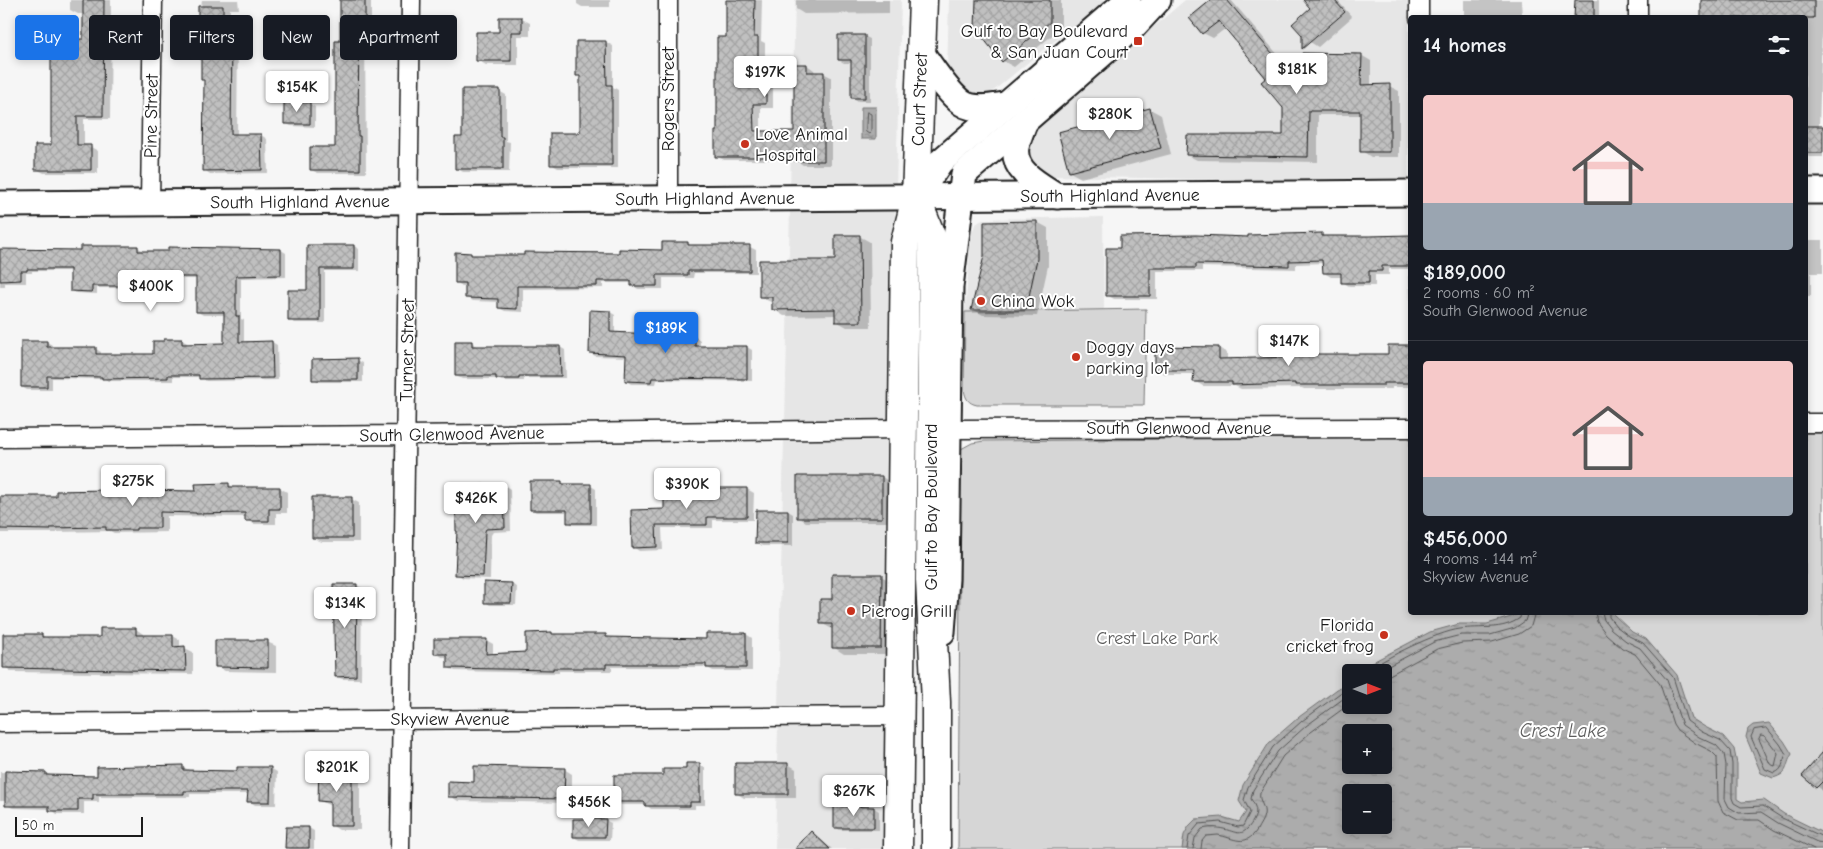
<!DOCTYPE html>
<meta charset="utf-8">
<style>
body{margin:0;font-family:"Comic Neue",sans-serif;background:#20242c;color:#f1f3f6;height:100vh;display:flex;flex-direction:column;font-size:19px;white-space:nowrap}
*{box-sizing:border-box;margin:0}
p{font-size:16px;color:#9ea1a6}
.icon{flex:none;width:28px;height:28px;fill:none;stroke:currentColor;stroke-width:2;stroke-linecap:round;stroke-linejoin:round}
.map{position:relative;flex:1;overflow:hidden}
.side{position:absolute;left:1408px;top:15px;width:400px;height:600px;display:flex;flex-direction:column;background:#171b24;border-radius:5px;box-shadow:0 2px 8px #0003}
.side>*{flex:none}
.banner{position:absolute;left:15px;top:15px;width:475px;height:45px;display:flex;gap:10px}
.needle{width:32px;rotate:90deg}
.buttons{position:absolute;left:1342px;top:664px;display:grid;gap:10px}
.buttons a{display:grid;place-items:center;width:50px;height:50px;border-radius:5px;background:#171b24;box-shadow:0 2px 8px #0003;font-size:25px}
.scale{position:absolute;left:15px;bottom:12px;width:128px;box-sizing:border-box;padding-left:5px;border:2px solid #1c1c1c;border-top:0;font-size:14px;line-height:18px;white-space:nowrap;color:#1c1c1c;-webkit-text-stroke:4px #fff;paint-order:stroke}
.price{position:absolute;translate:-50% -42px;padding:0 11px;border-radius:5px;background:#fff;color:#222;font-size:16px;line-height:32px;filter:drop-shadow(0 1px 2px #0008)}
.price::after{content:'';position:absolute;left:50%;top:30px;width:15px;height:11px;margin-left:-8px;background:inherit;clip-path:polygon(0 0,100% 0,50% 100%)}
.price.current{background:#1a73e8;color:#fff}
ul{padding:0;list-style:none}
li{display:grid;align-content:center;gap:10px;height:265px;padding:0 15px}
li+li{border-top:1px solid #363941}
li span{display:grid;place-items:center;height:155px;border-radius:5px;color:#555}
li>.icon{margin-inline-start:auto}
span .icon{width:90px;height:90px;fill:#fffc;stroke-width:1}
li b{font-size:21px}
h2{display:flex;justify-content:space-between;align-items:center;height:60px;padding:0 15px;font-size:21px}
.tag{padding:0 18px;border-radius:5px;background:#171b24;box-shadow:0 2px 8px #0003;font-size:18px;line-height:45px}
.tag.current{background:#1a73e8;color:#fff}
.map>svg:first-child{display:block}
.built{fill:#e6e6e6}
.park{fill:#d6d6d6;stroke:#797979;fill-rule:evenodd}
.water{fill:url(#water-ripples);stroke:#727272;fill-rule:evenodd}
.shadow{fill:#0003;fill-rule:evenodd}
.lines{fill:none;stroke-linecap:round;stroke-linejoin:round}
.shore{stroke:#565656;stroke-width:1}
.building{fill:url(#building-cross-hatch);stroke:#1c1c1c;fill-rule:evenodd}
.street-casing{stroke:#1c1c1c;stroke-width:21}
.secondary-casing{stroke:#1c1c1c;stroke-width:29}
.primary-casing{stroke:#1c1c1c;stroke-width:31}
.street{stroke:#fff;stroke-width:18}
.secondary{stroke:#fff;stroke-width:25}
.primary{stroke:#fff;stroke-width:28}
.poi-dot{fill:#c8321e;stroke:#fff;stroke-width:2}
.labels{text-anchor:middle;stroke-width:4;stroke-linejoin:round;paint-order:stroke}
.poi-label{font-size:18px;fill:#1c1c1c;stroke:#fff;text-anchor:start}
.street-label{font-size:18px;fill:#1c1c1c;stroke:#fff}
.park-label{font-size:18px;fill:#5d5d5d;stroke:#fff}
.water-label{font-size:19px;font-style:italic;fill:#5d5d5d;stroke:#fff}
</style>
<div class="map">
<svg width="1823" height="849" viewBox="0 0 1823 849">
<defs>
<pattern id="water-ripples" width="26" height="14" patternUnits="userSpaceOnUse" patternTransform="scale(1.25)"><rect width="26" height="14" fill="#acacac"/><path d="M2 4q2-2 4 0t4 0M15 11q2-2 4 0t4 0" fill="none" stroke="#939393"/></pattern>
<pattern id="building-cross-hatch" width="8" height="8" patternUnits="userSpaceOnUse" patternTransform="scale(1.25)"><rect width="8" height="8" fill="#c0c0c0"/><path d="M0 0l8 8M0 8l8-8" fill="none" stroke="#a4a4a4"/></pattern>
</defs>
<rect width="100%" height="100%" fill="#f6f6f6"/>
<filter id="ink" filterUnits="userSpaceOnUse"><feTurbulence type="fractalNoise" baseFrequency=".02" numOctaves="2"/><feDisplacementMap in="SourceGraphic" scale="10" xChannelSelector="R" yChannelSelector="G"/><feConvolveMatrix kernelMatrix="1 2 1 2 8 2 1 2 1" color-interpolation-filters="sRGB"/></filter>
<g filter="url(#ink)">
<path class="built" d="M795,0H901L896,189H790Z
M949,0H1109L1043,50L986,97L968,96L947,72Z
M1185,0H1409L1408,184L1052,176L1035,172L1026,149L1032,131Z
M895,206L893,420L785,422L790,207Z
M1103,217L1104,310L965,312L971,234L975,225L983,219Z
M892,438L889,707L778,708L784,439Z
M889,725L887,849H775L778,726Z"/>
<path class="park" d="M1146,309L1144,405H977C968,403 966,399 964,390L965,312Z
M1805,433H1823V849H958L961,449L972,443L984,441L1410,437V612H1805ZM1351,672H1384V705H1351ZM1351,732H1384V765H1351ZM1351,792H1384V825H1351Z"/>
<path class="water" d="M861,107H876V139H861Z
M1520,613H1612L1632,632L1646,639L1677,675L1691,718L1705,727L1723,736L1734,749L1737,764V799L1742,802L1764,800L1784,814L1823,833V849H1182L1184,835L1189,826L1196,819L1222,817L1239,822L1246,812L1239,801L1243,785L1269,743L1299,717L1351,679V705H1384V672H1358L1367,665L1430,632L1459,624H1487L1511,617ZM1351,732H1384V765H1351ZM1351,792H1384V825H1351Z
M1769,723L1784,741L1792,754C1784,767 1790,773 1773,778L1761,773L1746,737L1748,729L1753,725Z"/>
<path class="shadow" d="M70,0H111L110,119H84V147H91L98,151V173H44L36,169L52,147L84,41V14H78L70,10Z
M202,0H238L239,9H230L229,38L238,42L237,135H261L267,139L268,173L210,174L204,170L205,80L202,28L199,26Z
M341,0H371V28H365L366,173H318L311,170L336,148L341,42Z
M577,0H610V7H582L577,4Z
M728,0H762L761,41L765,43V65H807L814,70L815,73H823L831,77V165H803L795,160H724L716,156L728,38ZM773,82H796V133H761V108H773Z
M796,0H889V13L804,14L796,9Z
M977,0H1061V28L1014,67L1003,61Z
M1213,0H1231L1303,84L1361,55L1371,61V86H1389L1399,91V157H1371L1362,151V115H1318V162L1197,160L1187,155L1284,137L1285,108L1268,79L1226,28L1213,38L1203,33Z
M1304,0H1337L1352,17L1318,47L1310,42L1312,8Z
M1464,0H1521L1522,18H1464Z
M1576,0H1599V18H1576Z
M1702,0H1823L1819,128H1823V157H1809L1805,155V18Z
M522,19L530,23V36H518V65H486L477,60L500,33Z
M864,36L870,39V101H858L852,97V63H844L839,60Z
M606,42L613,46V87L618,90V168H558L551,164L581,134V77L577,75Z
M499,91L506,95V141L510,142L509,172H463L456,168L463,138Z
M310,104L315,107V127L291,126L285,123Z
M1150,109L1161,115L1171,154L1081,178L1070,172Z
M1037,222L1048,228V266L1037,316L983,315L972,309L986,256L985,224Z
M1322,235L1326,237L1410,236V306L1409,269H1389V275H1375V286H1349L1342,282V277H1331L1324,273V263L1296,264V269L1202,267V271H1157V299H1114L1107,295V249L1250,238V236Z
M859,236L870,242L871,327H847L836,321V315L784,316L773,309V303L760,297L836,261Z
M1805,240H1823V273H1811V296H1805Z
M688,243L693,247H750L756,250V273H694L693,278H663V289H638L632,285V283H603V288L523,289V312L505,311L499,308V302L473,301L467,298V286H462L456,282L471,254L474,256L620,254L663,251Z
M309,246H354L359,249V271H325V323H295L290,320L309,291Z
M137,247L142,250V252L281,250L286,253V277L241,278V319L244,320V343L272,342L277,345L278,380L206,381L201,377H173V381H108L105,379L52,378V390H27L22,387L47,342L52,345V348L96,349L101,352V355L154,356L182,340L187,343V345L225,344V315H203L198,312L197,279H184L179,276H142V288H97V294L76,293L71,290L72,271H32V273H26V283H5V287H0V251H81Z
M591,312H610L615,315V334L652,335L656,337H695L700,340V347H747L752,350V381L657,380L656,384H631L626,381L627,357L595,356L590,353Z
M456,342H472L477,347H560L565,350L566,378H524V381H502L498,379H462L456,376Z
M1410,346V387H1392V389H1304L1302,388L1241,389L1235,386H1203L1194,381L1195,374H1164L1156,369V348H1219L1227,353V360L1389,355Z
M357,360L363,363V382H319L314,379Z
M798,477H882L890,482V522H806L798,517Z
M561,482L567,485L591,486L596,489V525H573L568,522V512H536L531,509Z
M228,484L235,488H280L287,492V513H276V524H254L247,520V517L167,516V532L114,533L110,531L57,532V533H0V497L57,498L107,492V488L136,489L141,492H197Z
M504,485L510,489L511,531L493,532L491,535L490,579L463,578L457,574Z
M665,485H692L700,489H747L754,493L753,520H713V528H662L663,550L639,551L633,547L665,511Z
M351,499L359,503V542H322L313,538Z
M788,511L793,514V546H762L757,542Z
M881,576L892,582V654H844L833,647L832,629L821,623L834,600Z
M511,584L517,587L516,605H490L485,602Z
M356,585L362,588L361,679H342L336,676Z
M136,629L143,634V636H173L180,640V648H185L193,652V674L12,672L5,667L42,635L47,638H101Z
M527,634L606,635L611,638L707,640L746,634L752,638V671H713L706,667H612V671H559V673L455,671L449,668V657H442L436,653L486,640L493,644V655L527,654Z
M267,642L276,646V672L225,671L216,666Z
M1823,754V790H1822L1804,776Z
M788,764L796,769V798H744L736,793Z
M699,765L705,768V805H695V809H651L646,805H621L616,802L665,777Z
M183,767L189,770L238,772L270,768L277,772L276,805H255L249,801V794H190V797H99V802H84V814H57L51,809L13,808L6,805V801H0V772L46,773L51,776L98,777V768Z
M320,767H352L360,772V830H339L331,825V806L320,801Z
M564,769L572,774V803L458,801L450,796L475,783Z
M835,808H874L879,811V830H840L835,827Z
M605,820L611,823L610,840H579L574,837Z
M309,828L314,831V849H290L287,847Z
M811,833L819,838L832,849H796Z"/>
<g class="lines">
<path class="shore" d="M867,112L871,114V132L869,134L866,132Z
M1595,612L1597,622L1606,634L1622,648L1635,654L1660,684L1673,724L1677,730L1695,743L1711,751L1717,757L1718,801L1723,812L1738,820H1759L1774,830L1814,849
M1602,612L1604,620L1611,629L1626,641L1640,648L1667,680L1682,725L1699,737L1716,745L1724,754L1726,765L1725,799L1729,807L1739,813L1761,812L1778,823L1817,842L1823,843
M1609,612V617L1616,626L1629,636L1643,643L1673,677L1687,721L1702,732L1720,740L1730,751L1732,764V798L1734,803L1741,807L1763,806L1782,818L1823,837
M1366,672C1384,658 1437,632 1460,629C1480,626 1502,631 1520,618L1521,612
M1377,672L1434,642L1461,635H1490L1515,628L1525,621L1528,612
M1384,678L1437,649L1462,643L1492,642L1519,634L1531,626L1535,612
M1767,728L1780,744L1786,754C1782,762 1784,770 1774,773L1765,769L1751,737L1754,730Z
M1761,735L1765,736L1778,753L1775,766L1770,764L1759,739Z
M1187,849L1189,836L1199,824L1220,822L1238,827L1243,826L1250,812L1244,800L1248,787L1273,747L1302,721L1351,685
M1193,849L1195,838L1202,829C1207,828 1213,827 1218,828C1236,830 1241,841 1253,821C1258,812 1256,807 1251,799L1253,790L1278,751L1306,726L1351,693
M1201,849L1202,841L1206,836C1210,836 1214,835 1218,835C1234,838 1245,848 1257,830C1259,825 1263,821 1264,815C1266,807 1258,801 1260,793L1283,756L1311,732L1351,703"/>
</g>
<path class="building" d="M83,0H104L103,116H77V145H91V170H35V145H51V39H83Z
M340,0H365V25H359L358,136H360V170H310V147H335V41H340Z
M726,0H755L754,37H758V64H807V72H824V161H794V157H715V131H717V37H726ZM766,78H794V131H754L753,104H766Z
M976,0H1050V22L1002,62L975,28Z
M1211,0H1227L1301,87L1302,53L1362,54L1361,85L1390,84V152H1360V111H1309L1308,157L1186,155L1187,135H1283V108L1261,82L1266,78L1219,21L1202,34L1189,18Z
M1303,0H1334L1345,12L1302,49V35L1292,24L1310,8Z
M1575,0H1594V18H1574Z
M1701,0H1814V18H1701Z
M198,6H223V37H232L231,134H261L262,170L203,171L204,80H201V27H198Z
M499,17H522V32H511V61H476V32H499Z
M838,35H865V98H851V60H838Z
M576,41H606L607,85H612V165H550V133H580V76H576Z
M462,89H500V137H503V169H455V137H462Z
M284,102H310V124H284Z
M1150,108L1161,148L1069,172L1058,132Z
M1805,126H1823V153H1805Z
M1037,221V259L1026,310H971L984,256V222Z
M1322,233V236H1369L1410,235V266H1382V271H1369V283H1341V273H1323L1322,260L1289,261V266L1196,264V268H1150V296H1106V248H1120V236L1196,235L1248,237V235Z
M835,235H860L861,322H835V309L772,310V297H759V260H835Z
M662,242H688V245H750V271H688V275H657V286H631V281H597V286H517V309L498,308V299L465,298V283H455V252L471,253V255H524V252L619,253V249L662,250Z
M307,245H354V269H320V321H288V290H307Z
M80,246H138V251H168V247L281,249V275L236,276V316H239V342L272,341L273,378L199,379V375H168V378L102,379V377L47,376V387H21V341H47V347H96V354H153V341H164V339H182V344L224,343V312H196V277H177V274H138V286H92V292L70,291V269H27V271H21V280L0,281V249L80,250Z
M590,310L610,311V332L653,334V336H695V346H747V379L652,378L651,382L625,381L626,355L589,353Z
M455,341H472V346H560L561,376H519V379H496V376H455Z
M1388,345H1410V383H1384V385H1295V383L1232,385V382H1193L1194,370H1155V346L1219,347V359L1294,357V354H1388Z
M358,358V380H312V359Z
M797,476H882V518H797Z
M530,481H562V484H591V523H567V510H530Z
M229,483V487H280V509H269V521H245V513L196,514V513L160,512V528H136V530H106V527L50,528V530L0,529V496H56V491L106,490V487H136V490L196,491L195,484Z
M664,483L692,484V488H747V517H707V525H656L657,547L632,548L631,510L664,509Z
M504,484L505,528L486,529L485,531L483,576L455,575L457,531H456L455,485Z
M312,497H352V538H312Z
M756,510H788V543H755Z
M832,574H882L881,648H832V624H820V599H832Z
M484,582L512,583L511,603H484Z
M333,584H357L356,676L335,677Z
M100,628H136V635H173V647L185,646L186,671L3,668V634H42V637H100Z
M552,632V634H606V637L706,639V633H746V668H706V664H606V668H553V670L447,668V654H434V639H487L486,654L526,652V633Z
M215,640H268V668L215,667Z
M1823,752V781L1816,788L1802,776Z
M686,763H700V802H690V806H645V802H614V775H663V769H686Z
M735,763H788V794H735Z
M183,765V770L237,771V767H271L270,802H247L248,791H184V794H93V799H78V811H49V806H5V771L46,772V775L97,776V767Z
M319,766H352V826H330V802L318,801Z
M474,766L565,768L564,799L448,797V781L474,782Z
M834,806L874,807V828H834Z
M573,819H606L605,837H573Z
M286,827H309V848H285Z
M811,831L830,849H795Z"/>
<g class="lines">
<defs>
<path id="street" d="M1419,18V0
M1638,18V0
M668,199V0
M150,202L153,0
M1805,423H1823
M949,429L1410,428
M0,438L406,435L903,429
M0,723L900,716
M400,849L411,0"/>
<g id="secondary">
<path d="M922,54C933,69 947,92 962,103C974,111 992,107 1005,105"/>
<path d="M1025,121C1022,129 1018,138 1016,147C1012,172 1040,185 1057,196"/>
<path d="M1805,191H1823"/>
<path d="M916,198L940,162L1128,0"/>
<path id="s1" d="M0,204L1410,193"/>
<path d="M942,632L946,579L950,287L964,174L1133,27L1158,0"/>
</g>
<g id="primary">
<path d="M916,198L933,241L930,580L936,702V849"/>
<path id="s2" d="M898,849L905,242L916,198L923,0"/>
</g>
</defs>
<use href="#street" class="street-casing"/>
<use href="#secondary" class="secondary-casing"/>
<use href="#primary" class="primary-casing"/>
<use href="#street" class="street"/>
<use href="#secondary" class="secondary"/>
<use href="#primary" class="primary"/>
</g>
</g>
<g class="poi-dot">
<rect x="1133" y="36" width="10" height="10" rx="2.5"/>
<circle cx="745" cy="144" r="5"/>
<circle cx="981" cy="301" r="5"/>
<circle cx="1076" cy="357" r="5"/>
<circle cx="851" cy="611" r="5"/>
<circle cx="1384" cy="635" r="5"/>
</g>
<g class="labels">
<g class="poi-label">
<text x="1128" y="37" text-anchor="end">Gulf to Bay Boulevard<tspan x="1128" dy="21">&amp; San Juan Court</tspan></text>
<text x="755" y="140">Love Animal<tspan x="755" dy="21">Hospital</tspan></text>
<text x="991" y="307">China Wok</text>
<text x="1086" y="353">Doggy days<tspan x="1086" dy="21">parking lot</tspan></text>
<text x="861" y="617">Pierogi Grill</text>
<text x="1374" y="631" text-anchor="end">Florida<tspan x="1374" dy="21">cricket frog</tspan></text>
</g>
<g class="street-label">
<text transform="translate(668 99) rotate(-90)" y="6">Rogers Street</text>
<text dy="6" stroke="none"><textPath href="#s2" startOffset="751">Court Street</textPath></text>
<text transform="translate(151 116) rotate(-89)" y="6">Pine Street</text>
<text dy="6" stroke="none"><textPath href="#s1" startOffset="1110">South Highland Avenue</textPath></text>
<text dy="6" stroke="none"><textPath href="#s1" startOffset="705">South Highland Avenue</textPath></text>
<text dy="6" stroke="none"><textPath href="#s1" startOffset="300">South Highland Avenue</textPath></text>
<text transform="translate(407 350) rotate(-89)" y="6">Turner Street</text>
<text x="1179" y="434">South Glenwood Avenue</text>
<text transform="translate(452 434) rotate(-1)" y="6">South Glenwood Avenue</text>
<text transform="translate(931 507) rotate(-90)" y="6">Gulf to Bay Boulevard</text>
<text x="450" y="725">Skyview Avenue</text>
</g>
<g class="park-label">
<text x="1157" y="644">Crest Lake Park</text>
</g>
<g class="water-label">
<text x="1563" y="737">Crest Lake</text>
</g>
</g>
</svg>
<div class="buttons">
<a><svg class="needle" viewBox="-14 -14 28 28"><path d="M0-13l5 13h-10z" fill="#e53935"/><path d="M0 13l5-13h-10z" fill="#9ea1a6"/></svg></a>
<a>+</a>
<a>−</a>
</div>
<div class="scale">50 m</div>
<b class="price" style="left:1297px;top:95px">$181K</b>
<b class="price" style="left:765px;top:98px">$197K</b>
<b class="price" style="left:297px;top:113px">$154K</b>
<b class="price" style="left:1110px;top:140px">$280K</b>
<b class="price" style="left:151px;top:312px">$400K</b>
<b class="price current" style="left:666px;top:354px">$189K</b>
<b class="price" style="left:1289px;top:367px">$147K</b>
<b class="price" style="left:133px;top:507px">$275K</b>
<b class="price" style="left:687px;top:510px">$390K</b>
<b class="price" style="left:476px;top:524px">$426K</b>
<b class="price" style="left:345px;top:629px">$134K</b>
<b class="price" style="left:337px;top:793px">$201K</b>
<b class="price" style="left:854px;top:817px">$267K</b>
<b class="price" style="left:589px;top:828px">$456K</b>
<div class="banner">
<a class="tag current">Buy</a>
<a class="tag">Rent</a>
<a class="tag">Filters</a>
<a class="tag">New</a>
<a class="tag">Apartment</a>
</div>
<section class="side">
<h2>14 homes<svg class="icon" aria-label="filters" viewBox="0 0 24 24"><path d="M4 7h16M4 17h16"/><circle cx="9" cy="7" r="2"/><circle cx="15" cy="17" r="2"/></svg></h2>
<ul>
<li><span style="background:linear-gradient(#f6c9c9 70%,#9aa5b1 0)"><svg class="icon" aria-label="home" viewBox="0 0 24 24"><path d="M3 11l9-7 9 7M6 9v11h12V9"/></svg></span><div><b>$189,000</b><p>2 rooms · 60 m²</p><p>South Glenwood Avenue</p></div></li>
<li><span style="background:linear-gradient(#f6c9c9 75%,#9aa5b1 0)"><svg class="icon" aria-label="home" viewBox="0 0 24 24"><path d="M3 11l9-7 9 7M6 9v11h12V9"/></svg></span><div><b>$456,000</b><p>4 rooms · 144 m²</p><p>Skyview Avenue</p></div></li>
</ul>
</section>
</div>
